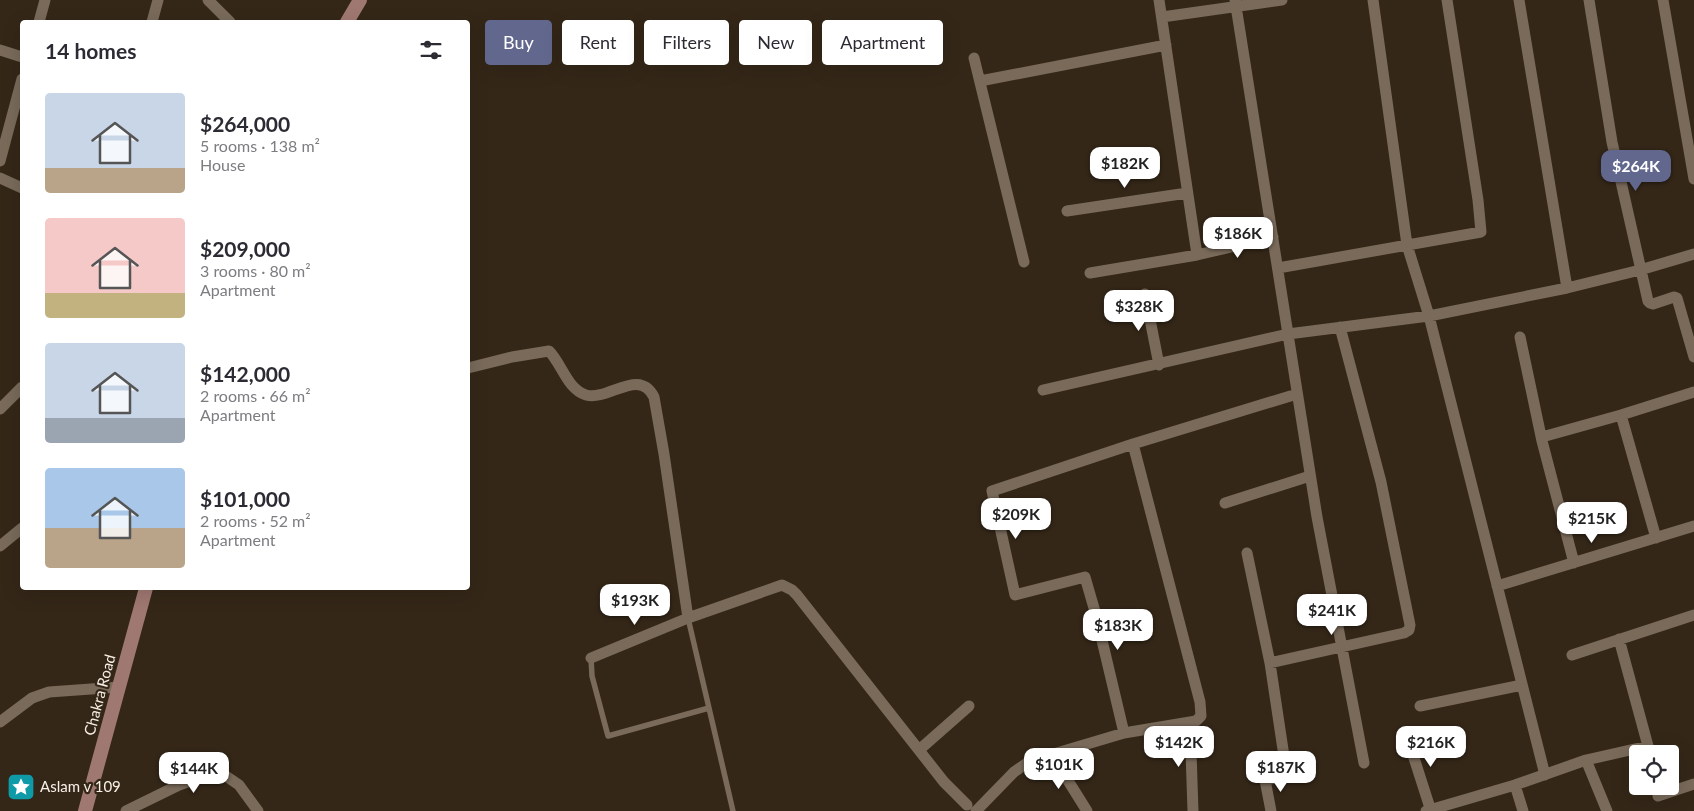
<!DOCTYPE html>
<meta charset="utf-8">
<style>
body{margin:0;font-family:Lato,sans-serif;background:#f7f7f7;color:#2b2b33;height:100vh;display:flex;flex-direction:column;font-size:19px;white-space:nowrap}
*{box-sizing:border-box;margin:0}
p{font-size:16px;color:#7c7c81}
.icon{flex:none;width:28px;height:28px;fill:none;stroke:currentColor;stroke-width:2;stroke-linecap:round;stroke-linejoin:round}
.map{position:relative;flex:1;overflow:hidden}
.panel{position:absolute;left:20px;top:20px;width:450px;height:570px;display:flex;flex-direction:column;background:#fff;border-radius:5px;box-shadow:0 5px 20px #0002}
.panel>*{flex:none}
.banner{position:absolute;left:485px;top:20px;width:475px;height:45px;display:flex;gap:10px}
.buttons{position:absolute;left:1629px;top:745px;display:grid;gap:10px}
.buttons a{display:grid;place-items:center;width:50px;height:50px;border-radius:5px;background:#fff;box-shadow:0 5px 20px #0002;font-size:25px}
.price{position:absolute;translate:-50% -42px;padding:0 11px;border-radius:10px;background:#fff;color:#222;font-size:16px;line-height:32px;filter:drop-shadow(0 1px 2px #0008)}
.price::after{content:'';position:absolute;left:50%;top:30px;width:15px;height:11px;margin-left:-8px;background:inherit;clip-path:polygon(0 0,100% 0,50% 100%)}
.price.on{background:#62678d;color:#fff}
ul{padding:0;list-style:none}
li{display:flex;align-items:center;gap:15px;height:125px;padding:0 25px}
li span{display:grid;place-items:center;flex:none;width:140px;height:100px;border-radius:5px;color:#555}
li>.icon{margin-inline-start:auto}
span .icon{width:60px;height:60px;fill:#fffc;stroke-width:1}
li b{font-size:21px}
h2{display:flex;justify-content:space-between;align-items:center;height:60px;padding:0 25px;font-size:21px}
.tag{padding:0 18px;border-radius:5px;background:#fff;box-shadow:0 5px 20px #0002;font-size:18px;line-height:45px}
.tag.on{background:#62678d;color:#fff}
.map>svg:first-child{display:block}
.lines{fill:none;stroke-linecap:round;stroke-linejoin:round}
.service{stroke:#796a5a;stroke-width:5.5}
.minor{stroke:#796a5a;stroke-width:11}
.secondary{stroke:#a07872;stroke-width:14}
.labels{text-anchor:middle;stroke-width:4.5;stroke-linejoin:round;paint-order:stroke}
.street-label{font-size:15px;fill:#f8f0e6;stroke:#342718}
.poi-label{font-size:15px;fill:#f8f0e6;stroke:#342718;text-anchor:start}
</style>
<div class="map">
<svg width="1694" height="811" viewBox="0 0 1694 811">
<rect width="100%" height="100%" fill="#342718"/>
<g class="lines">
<path class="service" d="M688,618L733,811
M591,658L592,676L608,736L709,708"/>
<path class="minor" d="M208,0L230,22
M1159,0L1197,255
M1235,0L1317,517L1364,763
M1373,0L1407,245L1429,316L1545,775
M1519,0L1567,288
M1589,0L1612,142L1648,301L1650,303L1653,304L1674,297L1677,298L1694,357
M1663,0L1694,179
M1162,17L1282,0
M39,22L45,0
M152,22L158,0
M0,50L22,57
M974,58L1024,262
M980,81L1166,45
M0,161L22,79
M0,178L22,188
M1067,211L1187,193
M1278,268L1481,232L1478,200L1447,0
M1090,273L1197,255L1273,237
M1145,294L1159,365
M1520,337L1542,441L1574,563
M468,368L512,357L549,351C562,364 567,389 586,395C609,401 639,367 654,397L664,454L688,618
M1043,390L1288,334L1429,316L1567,288L1640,270L1694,254
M0,409L22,387
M1621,415L1656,538
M1542,437L1621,415L1694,392
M1225,503L1310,476
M0,546L22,528
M1247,553L1270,663L1287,776L1265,780L1271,811
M1497,586L1694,526
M1572,655L1694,615
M591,658L688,618L782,585L792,590L797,595L944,782L967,805
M1270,663L1404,633L1409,630L1410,625L1381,482L1340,327
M1420,706L1522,685
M0,722L32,698L49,692L119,687
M1190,722L1193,811
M1124,733L1096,615L1085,577L1015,595L992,491L1133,444L1297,394
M1406,733L1431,811
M919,750L969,706
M1052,755L1087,811
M1586,760L1607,811
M1515,785L1523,811
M1658,796L1694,784
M126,811L179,785L201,777L223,774L239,785L258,811
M976,811L1014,772L1030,761L1124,733L1196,721L1201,716L1200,702L1133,444
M1426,811L1515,785L1586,760L1648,746L1619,639"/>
<path class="secondary" d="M347,22L360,0
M85,811L146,588"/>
</g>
<defs>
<symbol id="sight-square" viewBox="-11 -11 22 22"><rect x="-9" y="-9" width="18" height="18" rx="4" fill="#0f9aa8" stroke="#342718"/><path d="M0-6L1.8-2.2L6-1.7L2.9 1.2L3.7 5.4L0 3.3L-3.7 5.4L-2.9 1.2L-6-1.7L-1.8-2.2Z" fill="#fff"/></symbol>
</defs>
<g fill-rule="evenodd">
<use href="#sight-square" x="5" y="771" width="32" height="32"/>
</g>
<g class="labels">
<g class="street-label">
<text transform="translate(100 695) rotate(-75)" y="5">Chakra Road</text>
</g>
<g class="poi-label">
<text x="40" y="792">Aslam v 109</text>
</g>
</g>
</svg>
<div class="buttons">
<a><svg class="icon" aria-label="locate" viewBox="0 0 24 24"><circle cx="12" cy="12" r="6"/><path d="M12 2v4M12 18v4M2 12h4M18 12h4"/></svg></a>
</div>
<b class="price" style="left:1125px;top:189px">$182K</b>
<b class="price on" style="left:1636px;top:192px">$264K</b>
<b class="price" style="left:1238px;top:259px">$186K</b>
<b class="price" style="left:1139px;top:332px">$328K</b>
<b class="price" style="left:1016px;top:540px">$209K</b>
<b class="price" style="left:1592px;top:544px">$215K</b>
<b class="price" style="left:635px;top:626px">$193K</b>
<b class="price" style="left:1332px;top:636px">$241K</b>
<b class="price" style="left:1118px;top:651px">$183K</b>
<b class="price" style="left:1179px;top:768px">$142K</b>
<b class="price" style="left:1431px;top:768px">$216K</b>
<b class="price" style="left:1059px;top:790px">$101K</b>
<b class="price" style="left:1281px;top:793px">$187K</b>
<b class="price" style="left:194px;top:794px">$144K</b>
<div class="banner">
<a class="tag on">Buy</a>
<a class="tag">Rent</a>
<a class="tag">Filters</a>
<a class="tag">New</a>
<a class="tag">Apartment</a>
</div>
<section class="panel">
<h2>14 homes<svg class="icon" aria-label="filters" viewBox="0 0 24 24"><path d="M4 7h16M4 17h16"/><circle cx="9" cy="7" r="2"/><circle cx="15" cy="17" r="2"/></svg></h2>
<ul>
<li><span style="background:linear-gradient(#c9d6e8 75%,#b9a48a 0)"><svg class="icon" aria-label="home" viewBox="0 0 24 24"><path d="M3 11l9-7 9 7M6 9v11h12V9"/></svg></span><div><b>$264,000</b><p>5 rooms · 138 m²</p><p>House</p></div></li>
<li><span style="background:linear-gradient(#f6c9c9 75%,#c2b280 0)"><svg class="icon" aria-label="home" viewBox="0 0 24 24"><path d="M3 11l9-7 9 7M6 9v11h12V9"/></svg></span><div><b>$209,000</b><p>3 rooms · 80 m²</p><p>Apartment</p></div></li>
<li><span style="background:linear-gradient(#c9d6e8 75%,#9aa5b1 0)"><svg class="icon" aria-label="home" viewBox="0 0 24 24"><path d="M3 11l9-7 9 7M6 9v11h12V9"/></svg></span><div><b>$142,000</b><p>2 rooms · 66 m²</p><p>Apartment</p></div></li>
<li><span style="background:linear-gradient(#a9c7e8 60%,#b9a48a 0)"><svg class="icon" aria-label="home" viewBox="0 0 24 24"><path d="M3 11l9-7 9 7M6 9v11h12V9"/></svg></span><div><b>$101,000</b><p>2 rooms · 52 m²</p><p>Apartment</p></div></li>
</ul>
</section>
</div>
